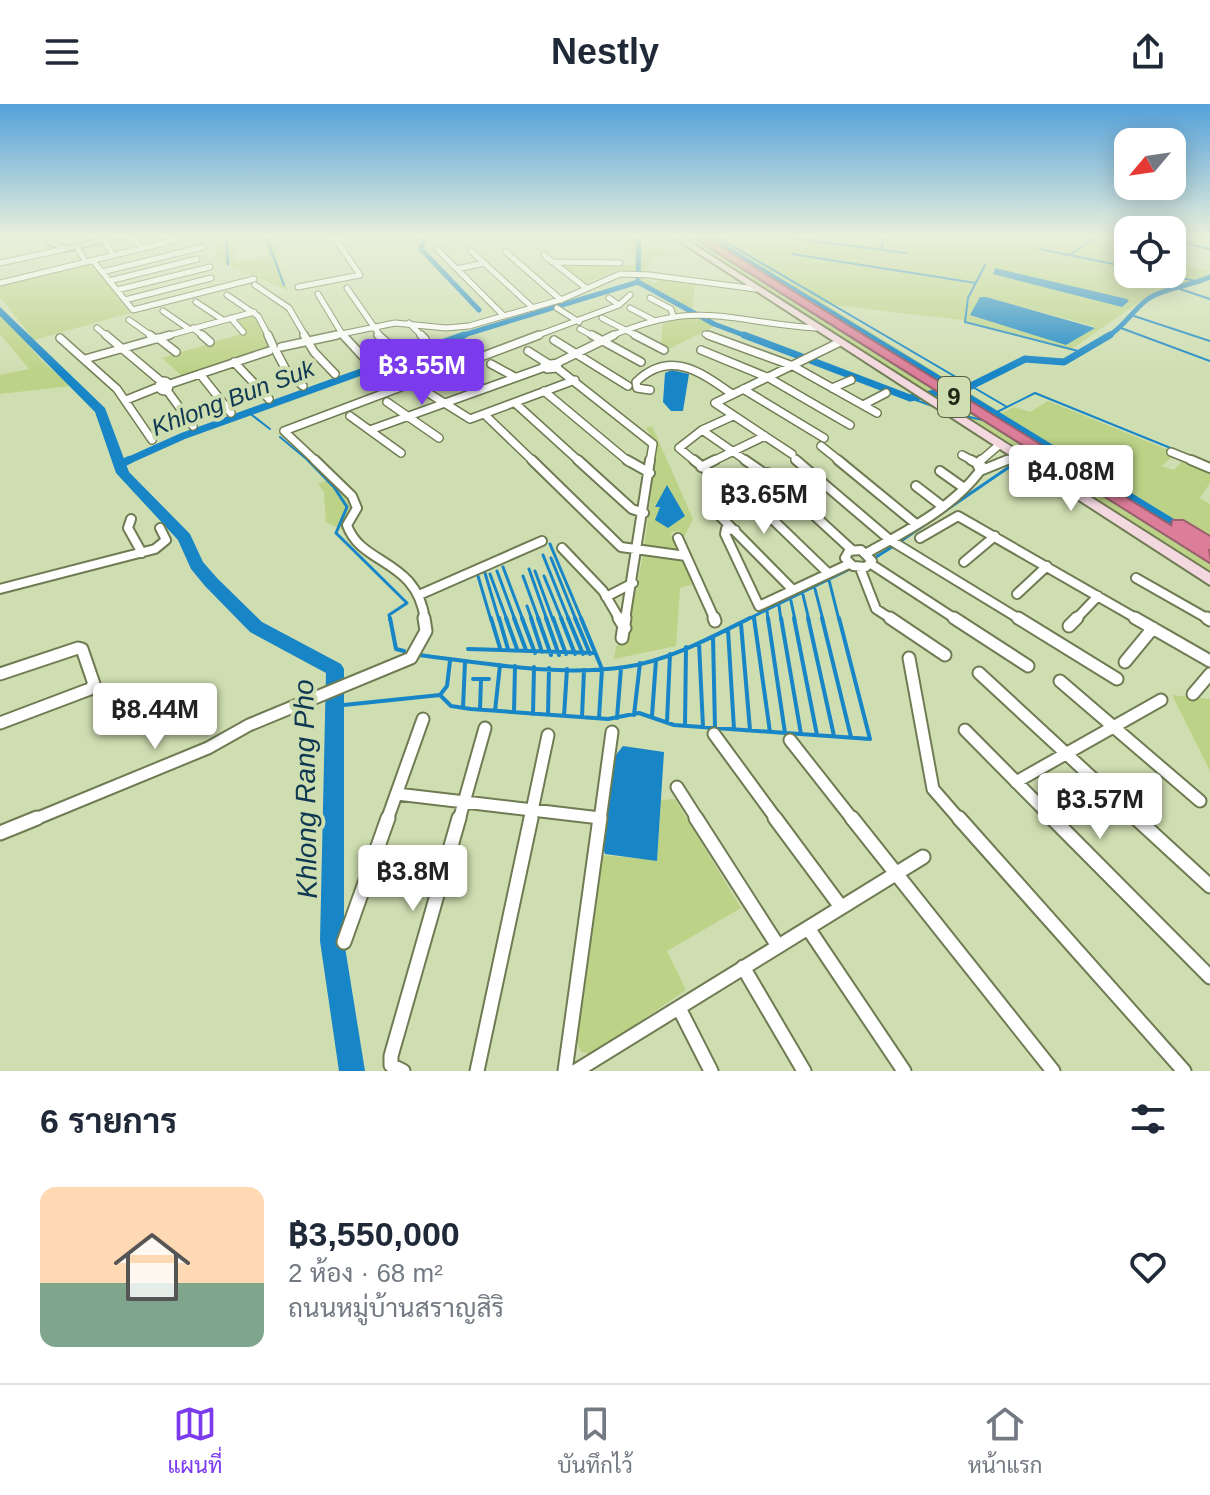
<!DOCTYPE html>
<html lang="th">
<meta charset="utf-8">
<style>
body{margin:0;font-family:Helvetica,Sarabun,sans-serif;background:#f6f6f7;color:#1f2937;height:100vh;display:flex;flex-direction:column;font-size:30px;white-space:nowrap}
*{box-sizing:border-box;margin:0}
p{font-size:26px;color:#747a83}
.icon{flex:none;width:44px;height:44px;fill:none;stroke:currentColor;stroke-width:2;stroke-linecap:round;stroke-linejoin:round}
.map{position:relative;height:967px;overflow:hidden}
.side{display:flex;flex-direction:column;background:#fff;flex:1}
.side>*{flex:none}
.needle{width:52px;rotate:241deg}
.fabs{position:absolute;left:1114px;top:24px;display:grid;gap:16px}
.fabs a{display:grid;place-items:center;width:72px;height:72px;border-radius:16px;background:#fff;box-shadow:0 4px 20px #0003;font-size:40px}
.price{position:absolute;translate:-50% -68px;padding:0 18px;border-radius:8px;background:#fff;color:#222;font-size:26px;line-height:52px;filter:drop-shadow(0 2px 4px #0008)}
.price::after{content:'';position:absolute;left:50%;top:48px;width:24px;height:18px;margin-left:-12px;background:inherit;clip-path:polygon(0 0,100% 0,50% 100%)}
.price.active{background:#7c3aed;color:#fff}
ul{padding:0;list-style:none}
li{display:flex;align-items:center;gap:24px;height:200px;padding:0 40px}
li span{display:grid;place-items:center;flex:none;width:224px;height:160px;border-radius:16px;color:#555}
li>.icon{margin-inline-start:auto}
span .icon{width:96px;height:96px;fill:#fffc;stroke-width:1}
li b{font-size:34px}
h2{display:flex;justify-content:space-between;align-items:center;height:96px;padding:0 40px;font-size:34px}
header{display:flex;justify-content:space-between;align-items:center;height:104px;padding:0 40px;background:#fff;font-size:36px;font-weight:600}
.dock{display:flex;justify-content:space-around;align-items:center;height:112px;border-top:2px solid #e0e1e3;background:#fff;font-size:22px;color:#747a83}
.dock a{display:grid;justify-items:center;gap:4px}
.dock .active{color:#7c3aed}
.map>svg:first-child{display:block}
.green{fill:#bcd287;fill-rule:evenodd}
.water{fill:#1785c6}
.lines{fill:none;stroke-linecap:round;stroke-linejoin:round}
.stream-far2{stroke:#1785c6;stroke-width:2}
.stream-far1{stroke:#1785c6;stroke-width:3}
.stream{stroke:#1785c6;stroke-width:4}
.canal-far2{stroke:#1785c6;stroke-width:5}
.canal-far1{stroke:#1785c6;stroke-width:7}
.canal{stroke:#1785c6;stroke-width:8}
.river{fill:#1785c6;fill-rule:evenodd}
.street-far4-casing{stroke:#6f7b52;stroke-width:7}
.street-far3-casing{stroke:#6f7b52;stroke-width:10}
.street-far2-casing{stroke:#6f7b52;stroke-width:12}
.street-far1-casing{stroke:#6f7b52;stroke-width:15}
.street-casing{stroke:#6f7b52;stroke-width:17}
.secondary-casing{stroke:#6f7b52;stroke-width:4}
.highway-casing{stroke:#9b606b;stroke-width:4}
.street-far4{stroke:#fff;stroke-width:5}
.street-far3{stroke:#fff;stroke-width:7}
.street-far2{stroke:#fff;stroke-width:8}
.street-far1{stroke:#fff;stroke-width:11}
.street{stroke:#fff;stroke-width:13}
.secondary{fill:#f4d8e0;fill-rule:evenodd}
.highway{fill:#dc7e99;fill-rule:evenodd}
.labels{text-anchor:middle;stroke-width:8;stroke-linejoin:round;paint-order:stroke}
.shield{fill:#cfdeb1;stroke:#565e44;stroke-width:2}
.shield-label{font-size:24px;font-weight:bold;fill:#222716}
.far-water-label{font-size:24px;font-style:italic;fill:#0e3752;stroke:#cfdeb1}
.water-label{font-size:28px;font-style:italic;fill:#0e3752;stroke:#cfdeb1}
</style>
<header><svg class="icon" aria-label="menu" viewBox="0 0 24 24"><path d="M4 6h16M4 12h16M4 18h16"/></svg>Nestly<svg class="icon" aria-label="share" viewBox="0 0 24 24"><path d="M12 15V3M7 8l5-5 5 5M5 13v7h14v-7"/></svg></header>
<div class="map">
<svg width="1210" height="967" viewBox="0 0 1210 967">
<rect width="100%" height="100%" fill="#cfdeb1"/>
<path class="green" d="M223,133H232L235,158L270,153L262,133H270L288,187C267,175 230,166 216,153Z
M632,133H642V147L665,145L679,151L654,152L645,167L623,166L584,179L556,158L634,161L635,153L630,149Z
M682,133L817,137L821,133L873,142L879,133H1097L1128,143V170H1172V157L1210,168L1185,184L1144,195L1070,246L962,216L825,200L1002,309L1014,303L1030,308L1048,297L1176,349L1162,362L1174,366L1183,356L1210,367V379L1200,394L1210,400V468ZM994,165L1127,195L1129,198L1122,202L993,170ZM986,193L1093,222L1094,224L1066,241Z
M91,159L130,209L34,236L0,193V180Z
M641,173L656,180L657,175L695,181L692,207L641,178Z
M0,208L42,257L71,282L0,290V271L29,265L0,230Z
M254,211L269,240L263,246L183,273L162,254L247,228L235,213Z
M694,213L715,222L669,245L661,241L663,219Z
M652,322L693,415L684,433L679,427L672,428L671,432L694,480L680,484L676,542L614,555L616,542L626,538L644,445L657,343L646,324Z
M332,374L353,404L342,426L326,418L324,388L318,380Z
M1172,591L1210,595V667Z
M675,695L741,804L667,847L686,886L593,950L581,948L575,933L601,751L657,756L661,696Z"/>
<path class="water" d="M690,133H713L1210,437V460Z
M995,164L1127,195L1129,197L1122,203L993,170Z
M980,193H986L1095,224L1066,241L970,211Z
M672,266L689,270L683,307H671L663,298L665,269Z
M667,381L685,412L668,424L655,416L660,403H655Z
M623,642L664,648L657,757L605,750L603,745L615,652Z"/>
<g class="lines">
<path class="stream-far2" d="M226,133L228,161
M266,133L284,181
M717,133L1007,303
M784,133L906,149
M1172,136L1210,145
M881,145L885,133
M1040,145L1128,163
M792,150L976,179
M1070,151L1095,133
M985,161L968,194L965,218L1082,248
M1163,170L1200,178
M1180,185L1210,195
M1134,212L1210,237
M1121,224L1210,257
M910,294L938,304
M248,308L270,325
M997,308L1035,289L1173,345
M960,311L983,316
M280,333L310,358"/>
<path class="stream-far1" d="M308,356L334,383L347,403L336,429L407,499L389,511L390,516
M901,437L1012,361
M550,440L582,516
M543,451L569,516
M876,453L892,443
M551,454L576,516
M503,463L523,516
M529,465L547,516
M497,467L515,516
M535,467L553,516
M485,469L499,516
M490,470L507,516
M478,472L491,516
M523,472L539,516
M544,472L562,516
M829,476L839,516
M815,485L823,516
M803,491L809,516
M791,497L795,516
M527,502L532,516
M779,502L781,516
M767,507L768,516
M754,513V516
M746,516L852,464"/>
<path class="stream" d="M390,514L396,545L404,547
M491,514L500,544
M499,514L508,545
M506,514L517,545
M514,514L526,546
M522,514L535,549
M531,514L542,548
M538,514L551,551
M546,514L559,551
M553,514L566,550
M561,514L575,550
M568,514L583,550
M575,514L590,550
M581,514L602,565L599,614
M754,514L770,628
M768,514L785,629
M781,514L801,630
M794,514L817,631
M808,514L834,632
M822,514L851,633
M741,520L750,626
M728,526L734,625
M713,533L715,624
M699,539L703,623
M468,545L595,549
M418,551C485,559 558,573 625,563C668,557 712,533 750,514
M473,575H489
M440,591L447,582L450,557
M334,602L440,591L451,602L471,605L608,615L639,609L674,621L870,635L839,514
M463,604L465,558
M480,606L481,575
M495,607L500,561
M514,608L515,562
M533,610L534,563
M548,611L549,564
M634,611L640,559
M564,612L567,565
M652,612L656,556
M582,613L584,566
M617,614L621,564
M667,618L670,550
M685,622L686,543"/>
<path class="canal-far2" d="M425,133L421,145L479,206
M638,178L714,220L749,233
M457,233L638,178L639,133
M1107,233C1125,223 1137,199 1155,191C1172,183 1192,181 1210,173"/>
<path class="canal-far1" d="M744,231L910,294L971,282L1025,255L1064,258L1110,231
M125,358L183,332L464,231"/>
<path class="canal" d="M121,360L129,356"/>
<path class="river" d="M0,203L105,304L129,368L190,430L203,458L217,474L262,518L341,560L344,565V837L365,967H339L320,837L326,569L250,528L205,482L191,465L178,436L116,369L95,308L0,212Z"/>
<defs>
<path id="street-far4" d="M134,134L140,142
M106,140L112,149
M78,145L84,155
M437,145L504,212
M471,147L533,204
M506,148L561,196
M544,151L586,184
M94,158L133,206L254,175
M552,158L620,159
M0,159L65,145
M457,165L484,159
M102,168L203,143
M649,171L756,185
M109,177L197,155
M0,179L176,136
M255,181L289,204L306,233
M298,183L360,171L334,133
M347,184L381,233
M117,186L210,163
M318,190L344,233
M227,191L258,212L269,233
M650,194L671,205L673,212
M125,196L211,174
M196,198L223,216
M619,201L630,191
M557,204L579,218
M630,204L655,217
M163,207L189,225
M231,214L243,228
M602,214L639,233
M129,216L153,233
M409,219L423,233
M97,224L108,233
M193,224L204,233
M580,225L595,233
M705,230L714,233
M163,233L254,208
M327,233L395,219L446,224L469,222L563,195L620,170L651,171
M533,233L619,201L609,194
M609,233C699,194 727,218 816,224"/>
<path id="street-far3" d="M106,231L163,279
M150,231L155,235
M202,231L210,238
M268,231L273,242
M304,231L314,248L335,270
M343,231L367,257
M378,231L399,249
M421,231L425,235
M592,231L641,258
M635,231L664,246
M708,231L793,262L877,309
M60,234L117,285L152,336
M158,234L176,248
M554,236L628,282
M281,243L337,231
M701,246L769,274L850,321
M276,247L286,266L303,282
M528,247L547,259
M85,255L170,231
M234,258L269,295
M557,259L614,231
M558,259L557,264L547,265L544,261Z
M491,260L513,272
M557,264L653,340L650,358
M200,270L231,309
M457,272L478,285
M159 282a5 5 0 1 1 10 0a5 5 0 1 1-10 0Z
M170,280L269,247
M832,284L851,276
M166,285L193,322
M422,285L470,315L575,276
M743,285L824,334
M650,286L637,284L636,278C670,245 701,268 732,290
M544,287L629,358
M126,296L156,284
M387,298L439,334
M515,299L580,358
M863,301L886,289
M484,310L534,358
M350,312L401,349
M733,312L702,326L748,358
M370,326L545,263
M821,342L841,358
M1171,348L1196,358
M792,350L715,299L838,239
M962,351L975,358
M795,355L799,358
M317,358L284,327L539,231
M696,358L679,344L702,326
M711,358L765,332
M979,358L999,341
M1002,358L1017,352"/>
<path id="street-far2" d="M315,356L352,392L357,404L347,421C361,462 417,454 425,516
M532,356L621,443L686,452
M578,356L632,405L644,409
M627,356L650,369
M694,356L727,383
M745,356L761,367
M796,356L890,436L1021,516
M838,356L916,420
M971,356L982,362
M1191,356L1210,364
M701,363L715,356
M940,367L964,384
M980,367L1007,356
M768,369L852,446
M916,382L942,402
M740,384L828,469
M711,403L793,486
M131,415L128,424L142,449
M735,426L726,425L725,430L759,502L849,460
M678,434L715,516
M920,434L958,412L1139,516
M562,444L603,487L620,516
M861,446L872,457L866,463L853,462L845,454L849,447Z
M867,449C908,426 951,405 980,367L977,360L981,356
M964,458L995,432
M871,460L957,516
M860,464L876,505L893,516
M1136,474L1210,516
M0,485L155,445L166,436L160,424
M1017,490L1047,462
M419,491L542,437
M606,493L633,479
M625,516L650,356
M1075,516L1098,492"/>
<path id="street-far1" d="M619,514L625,524
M714,514L715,517
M890,514L945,551
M954,514L1028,562
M1018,514L1117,575
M1135,514L1210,557
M1207,514L1210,516
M1069,522L1077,514
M622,534L625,514
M909,554L933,685L960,716
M1125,558L1153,524
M979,569L1138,716
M0,570L78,544L82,545L94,580L90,585L0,619
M1060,577L1200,697
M1193,590L1210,570
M965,626L1054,716
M714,630L777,716
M790,636L853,716
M1016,678L1161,596
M677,683L698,716
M397,690L600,714
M33,716L208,644L249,621L411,554L426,527L424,514
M387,716L423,615
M459,716L485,624
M530,716L548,631
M600,716L612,628"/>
<path id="street" d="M696,714L778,842
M775,714L841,803
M852,714L1053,967
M959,714L1184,967
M1052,714L1210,873
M1136,714L1210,782
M0,729L37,714
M808,824L904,967
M344,838L388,714
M743,863L804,967
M679,904L711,967
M403,967L391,961V952L459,714
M477,967L531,714
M565,967L600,714
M576,967L923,753"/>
<path id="secondary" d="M46,133H54V137L66,143L109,133H124L65,147L48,140Z
M673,133H682L1210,469V481Z"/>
<path id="highway" d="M694,133H704L1172,423L1173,417H1183L1210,433V445H1208L1210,458Z"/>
</defs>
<use href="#street-far4" class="street-far4-casing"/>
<use href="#street-far3" class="street-far3-casing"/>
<use href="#street-far2" class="street-far2-casing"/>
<use href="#street-far1" class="street-far1-casing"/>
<use href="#street" class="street-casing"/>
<use href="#secondary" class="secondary-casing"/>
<use href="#highway" class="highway-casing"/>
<use href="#street-far4" class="street-far4"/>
<use href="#street-far3" class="street-far3"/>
<use href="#street-far2" class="street-far2"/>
<use href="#street-far1" class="street-far1"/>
<use href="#street" class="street"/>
<use href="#secondary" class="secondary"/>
<use href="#highway" class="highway"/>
</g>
<linearGradient id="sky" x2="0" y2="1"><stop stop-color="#54a1da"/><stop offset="0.49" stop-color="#e9f0dc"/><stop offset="1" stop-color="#e9f0dc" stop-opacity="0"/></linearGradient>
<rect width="1210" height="269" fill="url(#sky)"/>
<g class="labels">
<rect class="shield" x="938" y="273" width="32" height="40" rx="6"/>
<g class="shield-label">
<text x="954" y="301">9</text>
</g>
<g class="far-water-label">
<text transform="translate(233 294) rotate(-21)" y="8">Khlong Bun Suk</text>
</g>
<g class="water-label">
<text transform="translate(305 685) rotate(-91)" y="10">Khlong Rang Pho</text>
</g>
</g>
</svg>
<div class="fabs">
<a><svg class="needle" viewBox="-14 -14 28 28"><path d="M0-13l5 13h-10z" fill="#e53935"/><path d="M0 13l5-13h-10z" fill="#747a83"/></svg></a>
<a><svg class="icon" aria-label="locate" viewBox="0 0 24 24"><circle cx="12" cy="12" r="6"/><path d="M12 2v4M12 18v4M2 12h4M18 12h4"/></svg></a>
</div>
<b class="price active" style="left:422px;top:303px">฿3.55M</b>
<b class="price" style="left:1071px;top:409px">฿4.08M</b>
<b class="price" style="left:764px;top:432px">฿3.65M</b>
<b class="price" style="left:155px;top:647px">฿8.44M</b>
<b class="price" style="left:1100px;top:737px">฿3.57M</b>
<b class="price" style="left:413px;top:809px">฿3.8M</b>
</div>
<section class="side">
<h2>6 รายการ<svg class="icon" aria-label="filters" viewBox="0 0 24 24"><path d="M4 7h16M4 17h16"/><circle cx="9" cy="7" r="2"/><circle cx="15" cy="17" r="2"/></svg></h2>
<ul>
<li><span style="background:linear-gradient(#ffd9b3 60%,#7fa58c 0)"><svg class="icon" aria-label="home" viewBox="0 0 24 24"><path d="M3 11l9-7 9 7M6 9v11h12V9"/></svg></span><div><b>฿3,550,000</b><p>2 ห้อง · 68 m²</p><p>ถนนหมู่บ้านสราญสิริ</p></div><svg class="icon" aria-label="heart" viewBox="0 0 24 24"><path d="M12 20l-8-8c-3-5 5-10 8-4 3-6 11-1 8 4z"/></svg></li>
</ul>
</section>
<nav class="dock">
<a class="active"><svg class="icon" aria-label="map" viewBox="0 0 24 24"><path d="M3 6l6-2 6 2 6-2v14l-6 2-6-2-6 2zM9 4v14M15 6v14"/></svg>แผนที่</a>
<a><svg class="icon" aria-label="saved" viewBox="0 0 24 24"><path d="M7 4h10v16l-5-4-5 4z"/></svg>บันทึกไว้</a>
<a><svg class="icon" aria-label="home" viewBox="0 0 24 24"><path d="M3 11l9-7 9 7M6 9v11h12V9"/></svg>หน้าแรก</a>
</nav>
